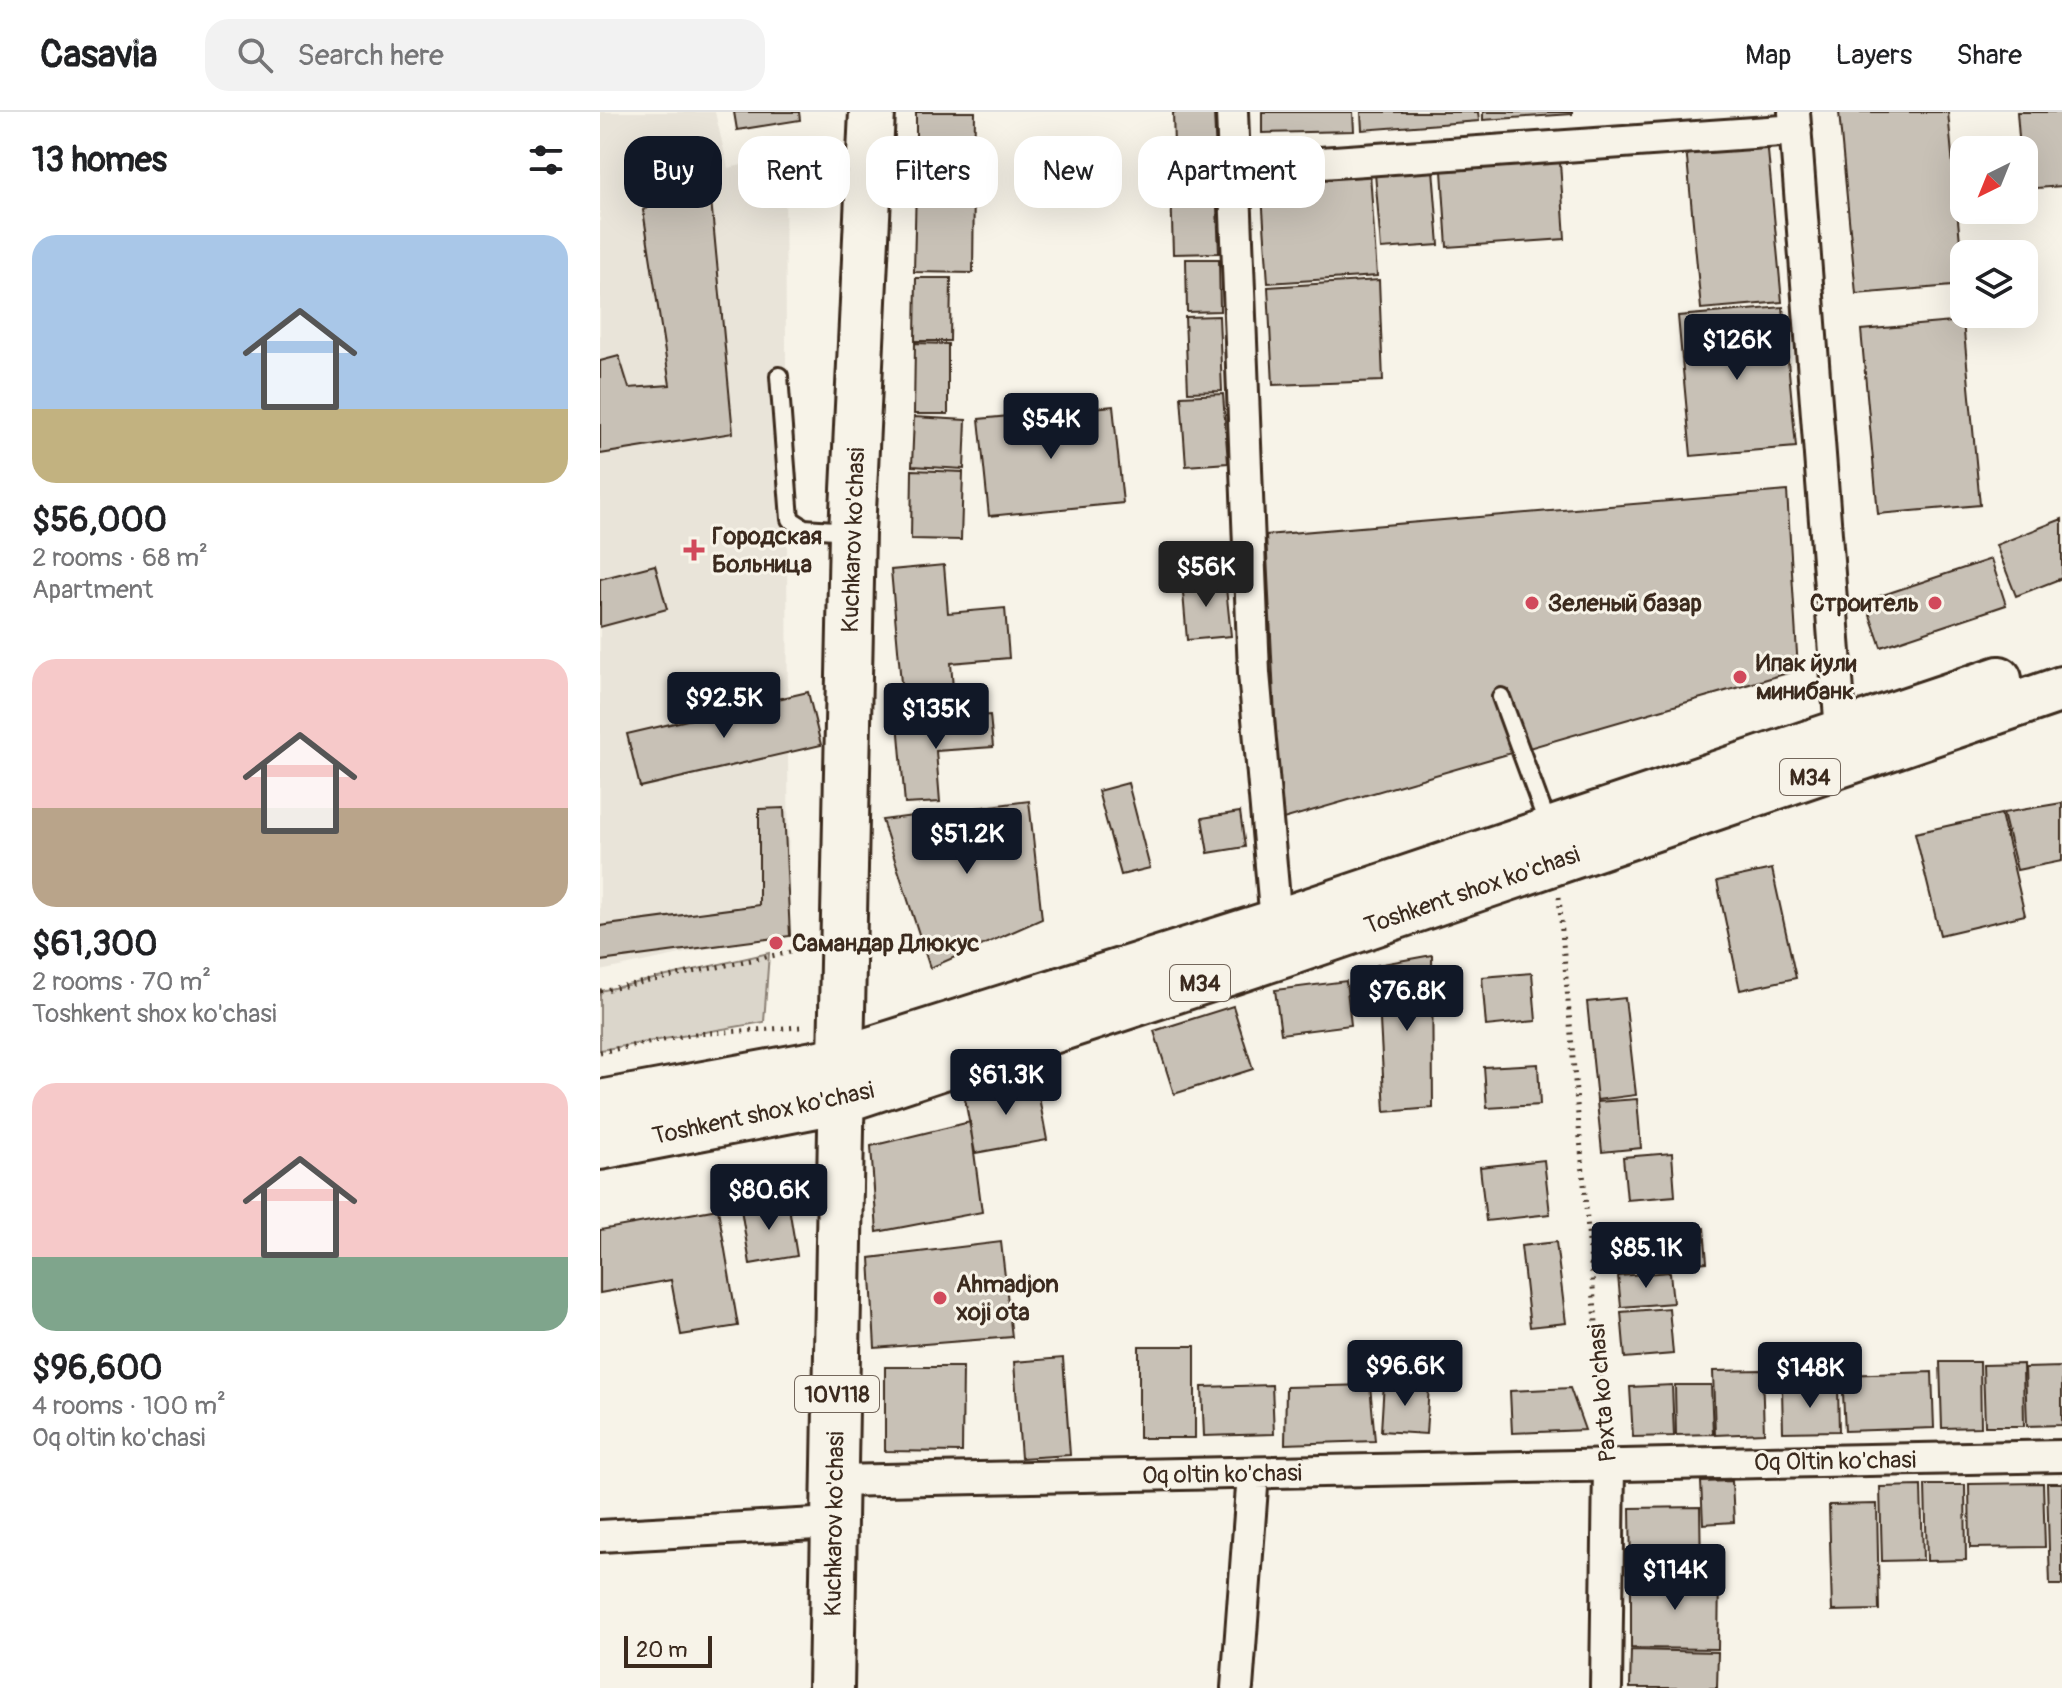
<!DOCTYPE html>
<meta charset="utf-8">
<style>
body{margin:0;font-family:Pangolin,sans-serif;background:#f2f2f2;color:#202124;height:100vh;display:flex;flex-direction:column;font-size:30px;white-space:nowrap}
*{box-sizing:border-box;margin:0}
p{font-size:26px;color:#757577}
.icon{flex:none;width:44px;height:44px;fill:none;stroke:currentColor;stroke-width:2;stroke-linecap:round;stroke-linejoin:round}
.map{position:relative;flex:1;overflow:hidden}
.details{display:flex;flex-direction:column;background:#fff;width:600px}
.details>*{flex:none}
.hud{position:absolute;left:24px;top:24px;width:760px;height:72px;display:flex;gap:16px}
.needle{width:52px;rotate:223deg}
.fabs{position:absolute;left:1350px;top:24px;display:grid;gap:16px}
.fabs a{display:grid;place-items:center;width:88px;height:88px;border-radius:16px;background:#fff;box-shadow:0 8px 32px #0002;font-size:40px}
.scale{position:absolute;left:24px;bottom:20px;width:88px;box-sizing:border-box;padding-left:8px;border:4px solid #3b2a1e;border-top:0;font-size:22px;line-height:28px;white-space:nowrap;color:#3b2a1e;-webkit-text-stroke:6px #f7f3e8;paint-order:stroke}
.price{position:absolute;translate:-50% -68px;padding:0 18px;border-radius:8px;background:#111827;color:#fff;font-size:26px;line-height:52px;filter:drop-shadow(0 2px 4px #0008)}
.price::after{content:'';position:absolute;left:50%;top:48px;width:24px;height:18px;margin-left:-12px;background:inherit;clip-path:polygon(0 0,100% 0,50% 100%)}
.price.current{background:#222;color:#fff}
ul{padding:0;list-style:none}
li{display:grid;align-content:center;gap:16px;height:424px;padding:0 32px}
li span{display:grid;place-items:center;height:248px;border-radius:24px;color:#555}
li>.icon{margin-inline-start:auto}
span .icon{width:144px;height:144px;fill:#fffc;stroke-width:1}
li b{font-size:34px}
h2{display:flex;justify-content:space-between;align-items:center;height:96px;padding:0 32px;font-size:34px}
.chip{padding:0 28px;border-radius:24px;background:#fff;box-shadow:0 8px 32px #0002;font-size:28px;line-height:72px}
.chip.current{background:#111827;color:#fff}
header{display:flex;align-items:center;gap:48px;box-sizing:border-box;height:112px;padding:0 40px;background:#fff;border-bottom:2px solid #e0e0e0}
header strong{font-size:38px}
nav{display:flex;gap:44px;margin-inline-start:auto;font-size:28px}
.search{width:560px;height:72px;background:#f2f2f2;display:flex;align-items:center;gap:20px;box-sizing:border-box;padding:0 28px;border-radius:24px;color:#757577;font-size:30px}
main{display:flex;flex:1;min-height:0}
.map>svg:first-child{display:block}
.built{fill:#e9e4d9}
.green{fill:#dbd6cb;stroke:#8b8074;stroke-width:2}
.building{fill:#c8c1b6;stroke:#3b2a1e;stroke-width:2}
.lines{fill:none;stroke-linecap:round;stroke-linejoin:round}
.service-casing{stroke:#3b2a1e;stroke-width:22}
.minor-casing{stroke:#3b2a1e;stroke-width:36}
.secondary-casing{stroke:#3b2a1e;stroke-width:50}
.primary-casing{stroke:#3b2a1e;stroke-width:50}
.path{stroke:#3b2a1e;stroke-width:5;stroke-dasharray:2 6;stroke-linecap:butt}
.service{stroke:#f7f3e8;stroke-width:16}
.minor{stroke:#f7f3e8;stroke-width:30}
.secondary{stroke:#f7f3e8;stroke-width:44}
.primary{stroke:#f7f3e8;stroke-width:44}
.poi-dot{fill:#d1495b;stroke:#f7f3e8;stroke-width:3}
.labels{text-anchor:middle;stroke-width:6;stroke-linejoin:round;paint-order:stroke}
.shield{fill:#f7f3e8;stroke:#73665b;stroke-width:2}
.shield-label{font-size:22px;font-weight:bold;fill:#3b2a1e}
.poi-label{font-size:24px;font-weight:bold;fill:#3b2a1e;stroke:#f7f3e8;text-anchor:start}
.street-label{font-size:24px;fill:#3b2a1e;stroke:#f7f3e8}
</style>
<header>
<strong>Casavia</strong>
<div class="search"><svg class="icon" aria-label="search" viewBox="0 0 24 24"><circle cx="10" cy="10" r="6"/><path d="M15 15l6 6"/></svg>Search here</div>
<nav><a>Map</a><a>Layers</a><a>Share</a></nav>
</header>
<main>
<section class="details">
<h2>13 homes<svg class="icon" aria-label="filters" viewBox="0 0 24 24"><path d="M4 7h16M4 17h16"/><circle cx="9" cy="7" r="2"/><circle cx="15" cy="17" r="2"/></svg></h2>
<ul>
<li><span style="background:linear-gradient(#a9c7e8 70%,#c2b280 0)"><svg class="icon" aria-label="home" viewBox="0 0 24 24"><path d="M3 11l9-7 9 7M6 9v11h12V9"/></svg></span><div><b>$56,000</b><p>2 rooms · 68 m²</p><p>Apartment</p></div></li>
<li><span style="background:linear-gradient(#f6c9c9 60%,#b9a48a 0)"><svg class="icon" aria-label="home" viewBox="0 0 24 24"><path d="M3 11l9-7 9 7M6 9v11h12V9"/></svg></span><div><b>$61,300</b><p>2 rooms · 70 m²</p><p>Toshkent shox ko'chasi</p></div></li>
<li><span style="background:linear-gradient(#f6c9c9 70%,#7fa58c 0)"><svg class="icon" aria-label="home" viewBox="0 0 24 24"><path d="M3 11l9-7 9 7M6 9v11h12V9"/></svg></span><div><b>$96,600</b><p>4 rooms · 100 m²</p><p>Oq oltin ko'chasi</p></div></li>
</ul>
</section>
<div class="map">
<svg width="1462" height="1576" viewBox="0 0 1462 1576">
<rect width="100%" height="100%" fill="#f7f3e8"/>
<filter id="ink" filterUnits="userSpaceOnUse"><feTurbulence type="fractalNoise" baseFrequency=".0125" numOctaves="2"/><feDisplacementMap in="SourceGraphic" scale="16" xChannelSelector="R" yChannelSelector="G"/><feConvolveMatrix kernelMatrix="1 2 1 2 8 2 1 2 1" color-interpolation-filters="sRGB"/></filter>
<g filter="url(#ink)">
<path class="built" d="M0,0H115L128,56L185,44L189,819L0,859Z"/>
<path class="green" d="M169,841L164,910L0,938V879Z"/>
<path class="building" d="M134,0H199L200,8L137,18Z
M316,0H375L374,70L316,69Z
M573,0H614L617,67L575,68Z
M662,0H753L754,19L662,21Z
M761,0H878L879,9L762,18Z
M883,0H972V2L883,8Z
M1239,0H1348L1364,173L1256,182Z
M1417,0H1462V74L1424,77V38H1420Z
M1167,28L1182,190L1101,197L1086,35Z
M960,50L965,127L847,135L842,59Z
M833,57L839,133L781,137L775,61Z
M770,61L777,164L668,171L661,68Z
M109,66L133,321L0,342V249L19,244L29,276L70,273L43,98Z
M316,72H374L373,161L314,160Z
M616,72L619,141L573,142L571,74Z
M586,147H619L620,199L587,200Z
M316,166H351L350,229H315Z
M779,168L783,269L673,273L668,175Z
M1183,195L1196,335L1091,344L1078,204Z
M619,204L622,279L588,280L585,205Z
M1363,209L1380,393L1278,402L1261,218Z
M315,231L348,232V302H314Z
M623,282L628,351L586,354L581,284Z
M513,294L523,391L389,404L379,307Z
M314,305L366,308L364,357L312,354Z
M312,358L363,360L361,428L311,427Z
M1187,379L1198,558L680,708L666,423Z
M1462,407V466L1416,484L1396,433Z
M1391,447L1406,493L1281,535L1265,489Z
M55,453L67,497L0,515V467Z
M344,453L348,501L405,496L409,546L351,551L355,601L304,605L291,458Z
M625,466L631,524L587,528L582,469Z
M208,580L221,633L40,675L27,622Z
M390,603L393,635L336,639L340,690L305,692L298,610Z
M528,671L550,756L521,763L498,679Z
M429,689L442,807L330,856L282,708Z
M1462,691V749L1417,758L1403,701Z
M184,696L190,824L0,849V814L159,793V697Z
M640,700L645,735L608,741L602,706Z
M1401,702L1425,803L1340,823L1315,721Z
M1172,757L1196,866L1140,878L1117,769Z
M832,843L833,996L785,1000L777,853Z
M932,861L936,909L886,914L882,865Z
M746,869L751,913L681,922L675,878Z
M1025,886L1036,983L997,988L987,890Z
M633,894L653,957L574,982L554,919Z
M938,952L940,993L887,996L884,955Z
M436,969L447,1028L375,1041L364,982Z
M1037,987L1041,1036L1002,1040L997,990Z
M370,1010L382,1100L277,1120L271,1034Z
M1072,1041L1075,1084L1027,1088L1023,1045Z
M944,1048L950,1102L886,1109L880,1055Z
M188,1089L197,1144L150,1152L141,1097Z
M118,1097L138,1214L81,1223L71,1168L0,1181V1118Z
M1104,1116L1107,1150L1036,1156L1033,1121Z
M401,1130L412,1225L275,1236L270,1146Z
M956,1130L966,1211L930,1215L921,1134Z
M1070,1160L1073,1191L1021,1195L1018,1164Z
M1069,1196L1073,1242L1025,1246L1021,1200Z
M539,1234H595V1326H539Z
M463,1246L470,1343L421,1346L414,1250Z
M1340,1250H1380L1381,1315L1342,1316Z
M1423,1252L1424,1314H1385L1383,1253Z
M285,1255H363L362,1340L285,1339Z
M1462,1255V1313L1427,1314L1425,1256Z
M1162,1258L1164,1321L1115,1323L1113,1259Z
M1332,1260L1334,1316L1245,1319L1242,1263Z
M784,1270L829,1273L826,1322L781,1319Z
M672,1273L674,1322L604,1324L602,1275Z
M770,1273L775,1329L685,1332L686,1275Z
M1072,1273L1074,1324L1033,1325L1030,1275Z
M1075,1273H1111L1113,1322L1076,1323Z
M970,1276L985,1318L912,1321L910,1279Z
M1182,1276H1238L1239,1319L1183,1320Z
M1132,1369L1134,1410L1103,1412L1101,1370Z
M1443,1371L1445,1435L1370,1436L1369,1372Z
M1447,1371H1462V1473H1450Z
M1325,1373H1365L1366,1448L1327,1449Z
M1321,1374L1323,1448L1282,1449L1280,1375Z
M1277,1392L1279,1498L1232,1499L1229,1393Z
M1100,1395L1101,1460L1031,1461L1030,1396Z
M1031,1463L1119,1464L1118,1537L1031,1536Z
M1031,1538L1118,1540L1117,1576H1030Z"/>
<g class="lines">
<defs>
<path id="service" d="M179,264L190,407L204,416L250,419
M901,585L949,716"/>
<path id="minor" d="M632,0L654,561L676,810
M1194,0L1241,620
M634,57L1196,18
M235,1369L1462,1344
M0,1424L234,1411
M637,1576L653,1362
M1006,1576L1009,1354"/>
<path id="secondary" d="M241,947L252,420L272,0"/>
<path id="primary" d="M0,991L241,947L676,810L1399,567
M0,1035L243,988L683,843L1462,577
M231,1576L242,962"/>
</defs>
<use href="#service" class="service-casing"/>
<use href="#minor" class="minor-casing"/>
<use href="#secondary" class="secondary-casing"/>
<use href="#primary" class="primary-casing"/>
<path class="path" d="M959,785L1006,1325
M0,879L210,836
M0,940L95,922L201,915"/>
<use href="#service" class="service"/>
<use href="#minor" class="minor"/>
<use href="#secondary" class="secondary"/>
<use href="#primary" class="primary"/>
</g>
</g>
<g class="poi-dot">
<path d="M90 426h8v8h8v8h-8v8h-8v-8h-8v-8h8z"/>
<circle cx="932" cy="491" r="8"/>
<circle cx="1335" cy="491" r="8"/>
<circle cx="1140" cy="565" r="8"/>
<circle cx="176" cy="831" r="8"/>
<circle cx="340" cy="1186" r="8"/>
</g>
<g class="labels">
<g class="shield">
<rect x="1180" y="647" width="60" height="36" rx="6"/>
<rect x="570" y="853" width="60" height="36" rx="6"/>
<rect x="195" y="1264" width="84" height="36" rx="6"/>
</g>
<g class="shield-label">
<text x="1210" y="673">M34</text>
<text x="600" y="879">M34</text>
<text x="237" y="1290">10V118</text>
</g>
<g class="poi-label">
<text x="112" y="432">Городская<tspan x="112" dy="28">Больница</tspan></text>
<text x="948" y="499">Зеленый базар</text>
<text x="1319" y="499" text-anchor="end">Строитель</text>
<text x="1156" y="559">Ипак йули<tspan x="1156" dy="28">минибанк</tspan></text>
<text x="192" y="839">Самандар Длюкус</text>
<text x="356" y="1180">Ahmadjon<tspan x="356" dy="28">xoji ota</tspan></text>
</g>
<g class="street-label">
<text transform="translate(253 428) rotate(-88)" y="8">Kuchkarov ko'chasi</text>
<text transform="translate(872 778) rotate(-19)" y="8">Toshkent shox ko'chasi</text>
<text transform="translate(163 1001) rotate(-12)" y="8">Toshkent shox ko'chasi</text>
<text transform="translate(1002 1281) rotate(-95)" y="8">Paxta ko'chasi</text>
<text transform="translate(1235 1349) rotate(-1)" y="8">Oq Oltin ko'chasi</text>
<text transform="translate(622 1362) rotate(-1)" y="8">Oq oltin ko'chasi</text>
<text transform="translate(234 1412) rotate(-89)" y="8">Kuchkarov ko'chasi</text>
</g>
</g>
</svg>
<div class="fabs">
<a><svg class="needle" viewBox="-14 -14 28 28"><path d="M0-13l5 13h-10z" fill="#e53935"/><path d="M0 13l5-13h-10z" fill="#757577"/></svg></a>
<a><svg class="icon" aria-label="layers" viewBox="0 0 24 24"><path d="M12 4l9 5-9 5-9-5zM3 14l9 5 9-5"/></svg></a>
</div>
<div class="scale">20 m</div>
<b class="price" style="left:1137px;top:270px">$126K</b>
<b class="price" style="left:451px;top:349px">$54K</b>
<b class="price current" style="left:606px;top:497px">$56K</b>
<b class="price" style="left:124px;top:628px">$92.5K</b>
<b class="price" style="left:336px;top:639px">$135K</b>
<b class="price" style="left:367px;top:764px">$51.2K</b>
<b class="price" style="left:807px;top:921px">$76.8K</b>
<b class="price" style="left:406px;top:1005px">$61.3K</b>
<b class="price" style="left:169px;top:1120px">$80.6K</b>
<b class="price" style="left:1046px;top:1178px">$85.1K</b>
<b class="price" style="left:805px;top:1296px">$96.6K</b>
<b class="price" style="left:1210px;top:1298px">$148K</b>
<b class="price" style="left:1075px;top:1500px">$114K</b>
<div class="hud">
<a class="chip current">Buy</a>
<a class="chip">Rent</a>
<a class="chip">Filters</a>
<a class="chip">New</a>
<a class="chip">Apartment</a>
</div>
</div>
</main>
